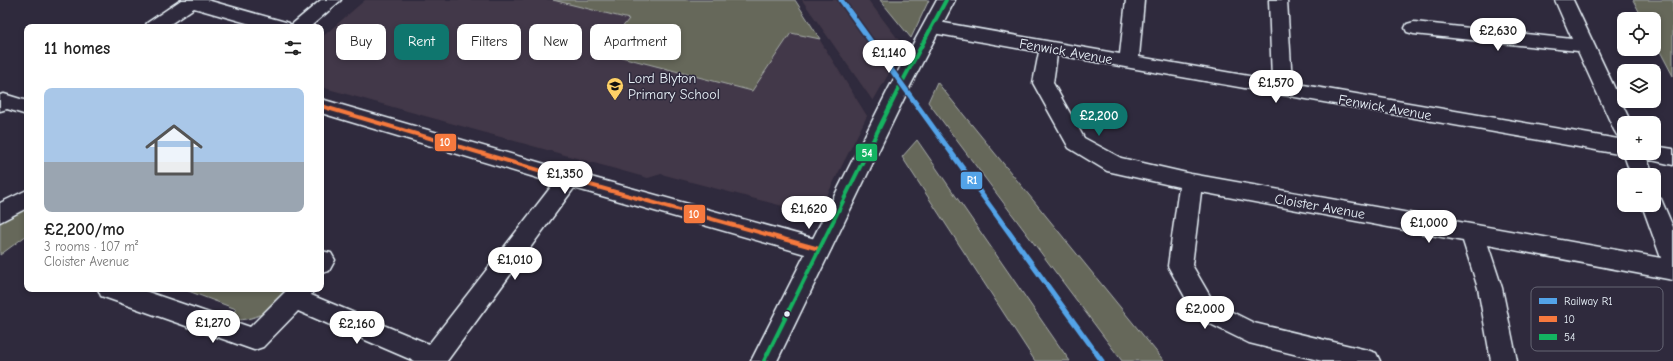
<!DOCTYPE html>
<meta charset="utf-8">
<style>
body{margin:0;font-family:"Comic Neue",sans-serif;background:#f6f6f6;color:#222;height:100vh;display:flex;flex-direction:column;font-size:15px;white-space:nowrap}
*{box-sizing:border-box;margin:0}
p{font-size:13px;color:#767676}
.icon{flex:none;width:22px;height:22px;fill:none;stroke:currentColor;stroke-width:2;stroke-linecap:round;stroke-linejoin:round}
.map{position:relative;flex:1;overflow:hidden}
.details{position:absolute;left:24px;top:24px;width:300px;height:268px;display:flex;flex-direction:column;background:#fff;border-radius:8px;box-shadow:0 2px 6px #0003}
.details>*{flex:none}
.banner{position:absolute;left:336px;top:24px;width:380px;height:36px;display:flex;gap:8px}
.fabs{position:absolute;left:1617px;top:12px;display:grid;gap:8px}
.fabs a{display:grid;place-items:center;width:44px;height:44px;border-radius:8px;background:#fff;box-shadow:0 2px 6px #0003;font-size:20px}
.price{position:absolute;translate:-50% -34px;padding:0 9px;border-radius:14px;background:#fff;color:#222;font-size:13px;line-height:26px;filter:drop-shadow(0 1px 2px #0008)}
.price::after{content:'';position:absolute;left:50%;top:24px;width:12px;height:9px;margin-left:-6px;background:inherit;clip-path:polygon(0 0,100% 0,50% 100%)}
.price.on{background:#0f766e;color:#fff}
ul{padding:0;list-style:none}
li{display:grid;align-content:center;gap:8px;height:212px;padding:0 20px}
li+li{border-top:1px solid #e0e0e0}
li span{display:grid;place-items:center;height:124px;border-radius:8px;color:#555}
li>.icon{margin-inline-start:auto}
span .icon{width:72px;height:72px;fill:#fffc;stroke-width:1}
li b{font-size:17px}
h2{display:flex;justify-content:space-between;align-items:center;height:48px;padding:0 20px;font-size:17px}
.pill{padding:0 14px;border-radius:8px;background:#fff;box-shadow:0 2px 6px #0003;font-size:14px;line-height:36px}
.pill.on{background:#0f766e;color:#fff}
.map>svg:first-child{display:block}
.built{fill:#433848}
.green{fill:#66685a;stroke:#a7aca9}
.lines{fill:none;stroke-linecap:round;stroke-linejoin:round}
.minor-casing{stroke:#e8f1f8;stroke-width:3}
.tertiary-casing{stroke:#e8f1f8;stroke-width:3}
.minor{fill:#2f2a3d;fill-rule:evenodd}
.tertiary{fill:#2f2a3d;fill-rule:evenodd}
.bus-1-casing{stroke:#2f2a3d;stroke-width:7}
.bus-2-casing{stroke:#2f2a3d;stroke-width:7}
.bus-1{stroke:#f6793e;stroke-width:4}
.bus-2{stroke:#13b361;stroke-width:4}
.rail-1-casing{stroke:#2f2a3d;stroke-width:8}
.rail-1{stroke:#53a3e8;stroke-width:5}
.bus-dot{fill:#e8f1f8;stroke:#2f2a3d;stroke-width:1.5}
.labels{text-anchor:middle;stroke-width:3;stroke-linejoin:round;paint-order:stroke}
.street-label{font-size:14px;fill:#e8f1f8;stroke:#2f2a3d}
.poi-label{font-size:14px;fill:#e8f1f8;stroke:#2f2a3d;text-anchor:start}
.key{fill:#2f2a3d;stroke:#666675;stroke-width:1}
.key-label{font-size:11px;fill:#e8f1f8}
.line-badge{stroke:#2f2a3d;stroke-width:1.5}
.badge-label{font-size:11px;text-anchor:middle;font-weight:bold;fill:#fff}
</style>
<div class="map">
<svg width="1673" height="361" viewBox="0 0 1673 361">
<rect width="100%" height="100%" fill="#2f2a3d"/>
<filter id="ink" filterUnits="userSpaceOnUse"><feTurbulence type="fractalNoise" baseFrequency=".025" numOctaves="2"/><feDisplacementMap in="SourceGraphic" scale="8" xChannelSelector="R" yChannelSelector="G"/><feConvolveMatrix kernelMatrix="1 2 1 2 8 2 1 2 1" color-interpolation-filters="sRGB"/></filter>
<g filter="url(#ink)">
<path class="built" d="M365,0H795L867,116L817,215L661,174L648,178L321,87V38Z
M802,0H868L904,47L873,101Z"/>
<path class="green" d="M553,0H795L820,39L791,33L752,91L602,52L629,19Z
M880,0H929L911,38Z
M1633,0H1673V76L1654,40V19H1643Z
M937,82L1164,361H1122L928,102Z
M917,140L1062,350L1070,361H1035L902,157Z
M27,199V235L0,255V213Z
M183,289H292C271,310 258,322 227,320L236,309Z"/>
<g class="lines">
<defs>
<path id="minor" d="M181,0H207L289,23L290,26L321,0H341L310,27H261L194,8L166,27H145L147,23Z
M1126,0H1144L1139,57L1272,80L1269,0H1287L1292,83L1624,140V153H1654V146L1673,149V165L1647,159L1653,175H1631L1624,155L1057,55L1053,83L1084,138L1121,158L1191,174L1661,258L1642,205H1654V197L1661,199L1673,227V280L1488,245L1502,288L1517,361H1491L1478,288L1463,241L1201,192L1192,265L1214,303L1254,323L1367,350L1376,353L1380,361H1322L1249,343L1196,317L1168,266L1179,187L1107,171L1069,148L1033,83L1039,52L933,33L926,31L924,27L926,23L933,21L1120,54Z
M1555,0H1573L1631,123H1624V137L1617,135L1614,130L1578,51L1414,34L1407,32L1405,28L1407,24L1414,22L1572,39Z
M4,94L27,101V115L7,109L0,111V95Z
M321,99L569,171L819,240L827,243L831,249L827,255L819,258L574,188L447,361H414L298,311L263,347L254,350L101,296L98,289H139L250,327L288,289H314L311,295L429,344L554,183L321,113Z
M27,190V208L0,222V203Z
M321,251L331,253L335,260L329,271L321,273Z"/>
<path id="tertiary" d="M937,0H955L909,88L777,361H751L889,88Z"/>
</defs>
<use href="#minor" class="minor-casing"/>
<use href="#tertiary" class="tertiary-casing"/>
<use href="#minor" class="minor"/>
<use href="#tertiary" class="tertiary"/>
<defs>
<path id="bus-1" d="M321,106L569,179L819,249"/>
<path id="bus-2" d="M764,361L899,88L946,0"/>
</defs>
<use href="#bus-1" class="bus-1-casing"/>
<use href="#bus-2" class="bus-2-casing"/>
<use href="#bus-1" class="bus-1"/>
<use href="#bus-2" class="bus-2"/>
<defs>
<path id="rail-1" d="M841,0L1102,361"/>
</defs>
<use href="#rail-1" class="rail-1-casing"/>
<use href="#rail-1" class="rail-1"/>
</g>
</g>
<defs>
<symbol id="school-pin" viewBox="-11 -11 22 30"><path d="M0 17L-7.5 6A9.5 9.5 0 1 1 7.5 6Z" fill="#ffd166" stroke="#2f2a3d"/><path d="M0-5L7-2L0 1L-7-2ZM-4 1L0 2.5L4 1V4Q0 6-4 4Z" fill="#111"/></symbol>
</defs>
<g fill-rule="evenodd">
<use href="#school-pin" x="605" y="76" width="20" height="27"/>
</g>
<circle class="bus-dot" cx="787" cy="314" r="3.5"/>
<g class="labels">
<g class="street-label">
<text transform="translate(1066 51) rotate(10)" y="5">Fenwick Avenue</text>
<text transform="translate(1385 107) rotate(10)" y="5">Fenwick Avenue</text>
<text transform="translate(1320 206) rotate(10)" y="5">Cloister Avenue</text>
</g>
<g class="poi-label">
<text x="628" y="83">Lord Blyton<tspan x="628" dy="16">Primary School</tspan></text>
</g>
</g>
<rect x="1531" y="287" width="132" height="64" rx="6" class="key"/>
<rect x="1539" y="298" width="18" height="6" fill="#53a3e8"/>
<rect x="1539" y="316" width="18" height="6" fill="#f6793e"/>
<rect x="1539" y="334" width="18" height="6" fill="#13b361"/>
<g class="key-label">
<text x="1564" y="305">Railway R1</text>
<text x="1564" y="323">10</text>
<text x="1564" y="341">54</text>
</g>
<g class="line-badge">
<rect x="434" y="133" width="23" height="19" rx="4" fill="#f6793e"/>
<rect x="855" y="143" width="23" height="19" rx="4" fill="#13b361"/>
<rect x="960" y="171" width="23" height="19" rx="4" fill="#53a3e8"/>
<rect x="683" y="204" width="23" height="20" rx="4" fill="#f6793e"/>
</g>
<g class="badge-label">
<text x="445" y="146">10</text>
<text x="867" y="157">54</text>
<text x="972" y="184">R1</text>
<text x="694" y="218">10</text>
</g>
</svg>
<div class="fabs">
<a><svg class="icon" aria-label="locate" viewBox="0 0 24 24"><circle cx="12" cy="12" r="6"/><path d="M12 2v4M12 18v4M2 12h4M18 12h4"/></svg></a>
<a><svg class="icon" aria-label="layers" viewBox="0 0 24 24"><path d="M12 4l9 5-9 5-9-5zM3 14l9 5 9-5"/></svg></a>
<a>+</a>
<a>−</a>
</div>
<b class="price" style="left:1498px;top:52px">£2,630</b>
<b class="price" style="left:889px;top:74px">£1,140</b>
<b class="price" style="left:1276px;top:104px">£1,570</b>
<b class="price on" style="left:1099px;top:137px">£2,200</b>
<b class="price" style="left:565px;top:195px">£1,350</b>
<b class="price" style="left:809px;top:230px">£1,620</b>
<b class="price" style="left:1429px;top:244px">£1,000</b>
<b class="price" style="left:515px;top:281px">£1,010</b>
<b class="price" style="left:1205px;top:330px">£2,000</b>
<b class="price" style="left:213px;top:344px">£1,270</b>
<b class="price" style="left:357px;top:345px">£2,160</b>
<div class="banner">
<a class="pill">Buy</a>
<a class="pill on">Rent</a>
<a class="pill">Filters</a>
<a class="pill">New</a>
<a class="pill">Apartment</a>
</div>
<section class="details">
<h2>11 homes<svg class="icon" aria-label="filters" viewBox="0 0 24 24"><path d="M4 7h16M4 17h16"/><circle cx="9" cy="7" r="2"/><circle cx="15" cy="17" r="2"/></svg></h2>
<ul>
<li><span style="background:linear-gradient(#a9c7e8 60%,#9aa5b1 0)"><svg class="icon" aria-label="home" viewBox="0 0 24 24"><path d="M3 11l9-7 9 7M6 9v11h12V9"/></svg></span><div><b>£2,200/mo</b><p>3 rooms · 107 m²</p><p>Cloister Avenue</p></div></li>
</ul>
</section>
</div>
